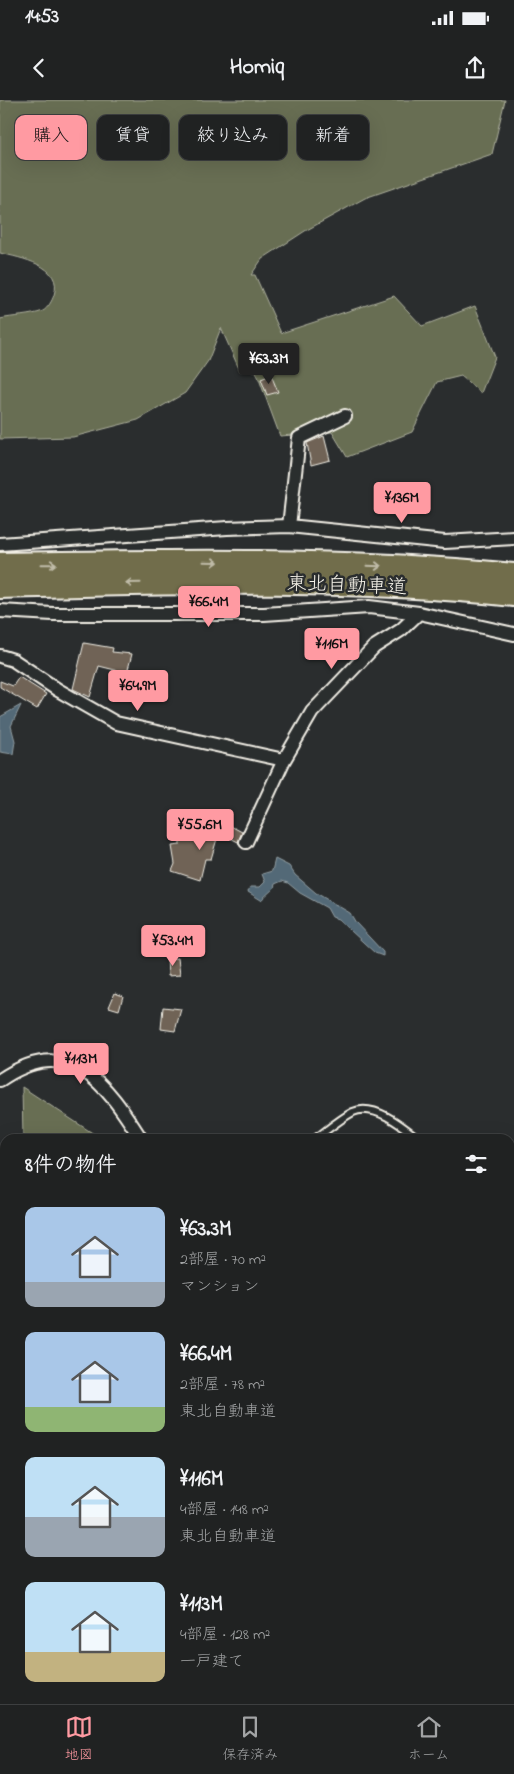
<!DOCTYPE html>
<html lang="ja">
<meta charset="utf-8">
<style>
body{margin:0;font-family:"Indie Flower","Klee One",sans-serif;background:#2d2f2f;color:#f1f3f6;height:100vh;display:flex;flex-direction:column;font-size:19px;white-space:nowrap}
*{box-sizing:border-box;margin:0}
p{font-size:16px;color:#a2a4a5}
.icon{flex:none;width:28px;height:28px;fill:none;stroke:currentColor;stroke-width:2;stroke-linecap:round;stroke-linejoin:round}
.map{position:relative;flex:1;overflow:hidden}
.panel{position:absolute;left:0px;top:1034px;width:515px;height:571px;display:flex;flex-direction:column;background:#202222;border-radius:15px 15px 0 0;box-shadow:0 5px 20px #0002,0 0 0 1px #3d3f40}
.panel>*{flex:none}
.banner{position:absolute;left:15px;top:15px;width:485px;height:45px;display:flex;gap:10px}
.price{position:absolute;translate:-50% -42px;padding:0 11px;border-radius:5px;background:#ff9aa2;color:#111;font-size:16px;line-height:32px;filter:drop-shadow(0 1px 2px #0008)}
.price::after{content:'';position:absolute;left:50%;top:30px;width:15px;height:11px;margin-left:-8px;background:inherit;clip-path:polygon(0 0,100% 0,50% 100%)}
.price.on{background:#222;color:#fff}
ul{padding:0;list-style:none}
li{display:flex;align-items:center;gap:15px;height:125px;padding:0 25px}
li span{display:grid;place-items:center;flex:none;width:140px;height:100px;border-radius:10px;color:#555}
li>.icon{margin-inline-start:auto}
span .icon{width:60px;height:60px;fill:#fffc;stroke-width:1}
li b{font-size:21px}
h2{display:flex;justify-content:space-between;align-items:center;height:60px;padding:0 25px;font-size:21px}
.tag{padding:0 18px;border-radius:10px;background:#202222;box-shadow:0 5px 20px #0002,0 0 0 1px #3d3f40;font-size:18px;line-height:45px}
.tag.on{background:#ff9aa2;color:#111}
.status{display:flex;justify-content:space-between;align-items:center;height:35px;padding:0 25px;background:#202222;direction:ltr}
.status svg{height:14px;fill:currentColor}
header{display:flex;justify-content:space-between;align-items:center;height:65px;padding:0 25px;background:#202222;font-size:22px;font-weight:800}
.tabs{display:flex;justify-content:space-around;align-items:center;height:70px;border-top:1px solid #3d3f40;background:#202222;font-size:14px;color:#a2a4a5}
.tabs a{display:grid;justify-items:center;gap:2px}
.tabs .on{color:#ff9aa2}
.map>svg:first-child{display:block}
.green{fill:#676e53;stroke:#aeb09e}
.water{fill:#526977;stroke:#939fa4}
.building{fill:#706456;stroke:#f4f1e8}
.lines{fill:none;stroke-linecap:round;stroke-linejoin:round}
.service-casing{stroke:#f4f1e8;stroke-width:10}
.minor-casing{stroke:#f4f1e8;stroke-width:16}
.motorway-casing{stroke:#f4f1e8;stroke-width:28}
.service{stroke:#2a2d2e;stroke-width:6}
.minor{stroke:#2a2d2e;stroke-width:12}
.motorway{stroke:#716d4b;stroke-width:24}
.oneway{stroke:#c0bca9}
.labels{text-anchor:middle;stroke-width:5;stroke-linejoin:round;paint-order:stroke}
.street-label{font-size:20px;fill:#f4f1e8;stroke:#2a2d2e}
</style>
<div class="status"><b>14:53</b><svg viewBox="0 0 49 12"><path d="M0 12V9h3v3zM5 12V6h3v6zM10 12V3h3v9zM15 12V0h3v12zM26 1h20v11H26zM47 4h2v5h-2z"/></svg></div>
<header><svg class="icon" aria-label="back" viewBox="0 0 24 24"><path d="M15 5l-7 7 7 7"/></svg>Homiq<svg class="icon" aria-label="share" viewBox="0 0 24 24"><path d="M12 15V3M7 8l5-5 5 5M5 13v7h14v-7"/></svg></header>
<div class="map">
<svg width="514" height="1604" viewBox="0 0 514 1604">
<rect width="100%" height="100%" fill="#2a2d2e"/>
<filter id="ink" filterUnits="userSpaceOnUse"><feTurbulence type="fractalNoise" baseFrequency=".02" numOctaves="2"/><feDisplacementMap in="SourceGraphic" scale="10" xChannelSelector="R" yChannelSelector="G"/><feConvolveMatrix kernelMatrix="1 2 1 2 8 2 1 2 1" color-interpolation-filters="sRGB"/></filter>
<g filter="url(#ink)">
<path class="green" d="M0,0H505L492,54L365,98L305,131L262,159L251,175H255L281,233L394,196L422,226L475,206L495,257L481,293L461,276L437,282L412,332L347,357L332,332L280,336L256,271H240L221,228L208,261L185,293L138,320L73,337L0,339V219C13,216 30,216 43,211C48,208 52,201 54,195C64,165 20,158 0,153Z
M22,987L97,1036L98,1039H23Z
M5,1143V1301L0,1297V1151Z
M510,1591L514,1604H429L427,1600H510Z
M245,1600H324L326,1604H245Z"/>
<path class="water" d="M21,605L11,626L15,641L13,654L0,652V617Z
M275,759L289,766L295,775L316,793L350,813L356,823L383,852V856L375,853L338,819L332,817L327,808L300,793L288,783L282,781L275,784L274,788L261,800L248,792L250,787H260L265,782L262,774L272,771Z"/>
<path class="building" d="M271,275L278,292L267,295L261,279Z
M324,336L330,360L311,365L307,343Z
M84,543L113,548L112,552L132,554L127,573L99,566L90,597L73,589Z
M19,577L46,594L37,609L0,587V581L13,586Z
M219,720L242,732L238,742L219,732L211,759H205L200,780L172,771L175,764L172,746L180,745V740L197,738L208,740Z
M178,858L180,875L168,876L167,859Z
M115,893L123,896L119,910L109,907Z
M163,907L181,909L175,931L161,929Z"/>
<g class="lines">
<defs>
<path id="service" d="M315,1039C327,1030 340,1019 353,1012C374,1002 404,1027 419,1039
M510,1255L514,1256
M510,1460L514,1463
M510,1495L514,1502
M277,1604V1600"/>
<path id="minor" d="M289,426L299,338L345,316
M0,444L227,428L289,426L445,442L514,438
M0,511L53,514H264L369,507L419,513L514,534
M0,556L13,560L58,590L116,623L284,660
M246,742L284,660L312,612L374,547L401,530L419,513
M0,980C70,932 106,984 141,1039"/>
<path id="motorway" d="M0,465C172,462 343,459 514,476
M0,486C171,482 343,476 514,494"/>
</defs>
<use href="#service" class="service-casing"/>
<use href="#minor" class="minor-casing"/>
<use href="#motorway" class="motorway-casing"/>
<use href="#service" class="service"/>
<use href="#minor" class="minor"/>
<use href="#motorway" class="motorway"/>
</g>
<defs><path id="oneway-shaft" d="M-6 0H5M1.5-3L5.5 0L1.5 3" fill="none" stroke-width="1.6" stroke-linecap="round" stroke-linejoin="round" transform="scale(1.25)"/></defs>
<g class="oneway">
<use href="#oneway-shaft" transform="translate(211 462) rotate(1)"/>
<use href="#oneway-shaft" transform="translate(49 464) rotate(-1)"/>
<use href="#oneway-shaft" transform="translate(374 466) rotate(2)"/>
<use href="#oneway-shaft" transform="translate(133 483) rotate(179)"/>
</g>
</g>
<g class="labels">
<g class="street-label">
<text transform="translate(347 484) rotate(2)" y="7">東北自動車道</text>
</g>
</g>
</svg>
<b class="price on" style="left:269px;top:285px">¥63.3M</b>
<b class="price" style="left:402px;top:424px">¥136M</b>
<b class="price" style="left:209px;top:528px">¥66.4M</b>
<b class="price" style="left:332px;top:570px">¥116M</b>
<b class="price" style="left:138px;top:612px">¥64.9M</b>
<b class="price" style="left:200px;top:751px">¥55.6M</b>
<b class="price" style="left:173px;top:867px">¥53.4M</b>
<b class="price" style="left:81px;top:985px">¥113M</b>
<div class="banner">
<a class="tag on">購入</a>
<a class="tag">賃貸</a>
<a class="tag">絞り込み</a>
<a class="tag">新着</a>
</div>
<section class="panel">
<h2>8件の物件<svg class="icon" aria-label="filters" viewBox="0 0 24 24"><path d="M4 7h16M4 17h16"/><circle cx="9" cy="7" r="2"/><circle cx="15" cy="17" r="2"/></svg></h2>
<ul>
<li><span style="background:linear-gradient(#a9c7e8 75%,#9aa5b1 0)"><svg class="icon" aria-label="home" viewBox="0 0 24 24"><path d="M3 11l9-7 9 7M6 9v11h12V9"/></svg></span><div><b>¥63.3M</b><p>2部屋 · 70 m²</p><p>マンション</p></div></li>
<li><span style="background:linear-gradient(#a9c7e8 75%,#8fb573 0)"><svg class="icon" aria-label="home" viewBox="0 0 24 24"><path d="M3 11l9-7 9 7M6 9v11h12V9"/></svg></span><div><b>¥66.4M</b><p>2部屋 · 78 m²</p><p>東北自動車道</p></div></li>
<li><span style="background:linear-gradient(#bfe0f5 60%,#9aa5b1 0)"><svg class="icon" aria-label="home" viewBox="0 0 24 24"><path d="M3 11l9-7 9 7M6 9v11h12V9"/></svg></span><div><b>¥116M</b><p>4部屋 · 148 m²</p><p>東北自動車道</p></div></li>
<li><span style="background:linear-gradient(#bfe0f5 70%,#c2b280 0)"><svg class="icon" aria-label="home" viewBox="0 0 24 24"><path d="M3 11l9-7 9 7M6 9v11h12V9"/></svg></span><div><b>¥113M</b><p>4部屋 · 128 m²</p><p>一戸建て</p></div></li>
</ul>
</section>
</div>
<nav class="tabs">
<a class="on"><svg class="icon" aria-label="map" viewBox="0 0 24 24"><path d="M3 6l6-2 6 2 6-2v14l-6 2-6-2-6 2zM9 4v14M15 6v14"/></svg>地図</a>
<a><svg class="icon" aria-label="saved" viewBox="0 0 24 24"><path d="M7 4h10v16l-5-4-5 4z"/></svg>保存済み</a>
<a><svg class="icon" aria-label="home" viewBox="0 0 24 24"><path d="M3 11l9-7 9 7M6 9v11h12V9"/></svg>ホーム</a>
</nav>
